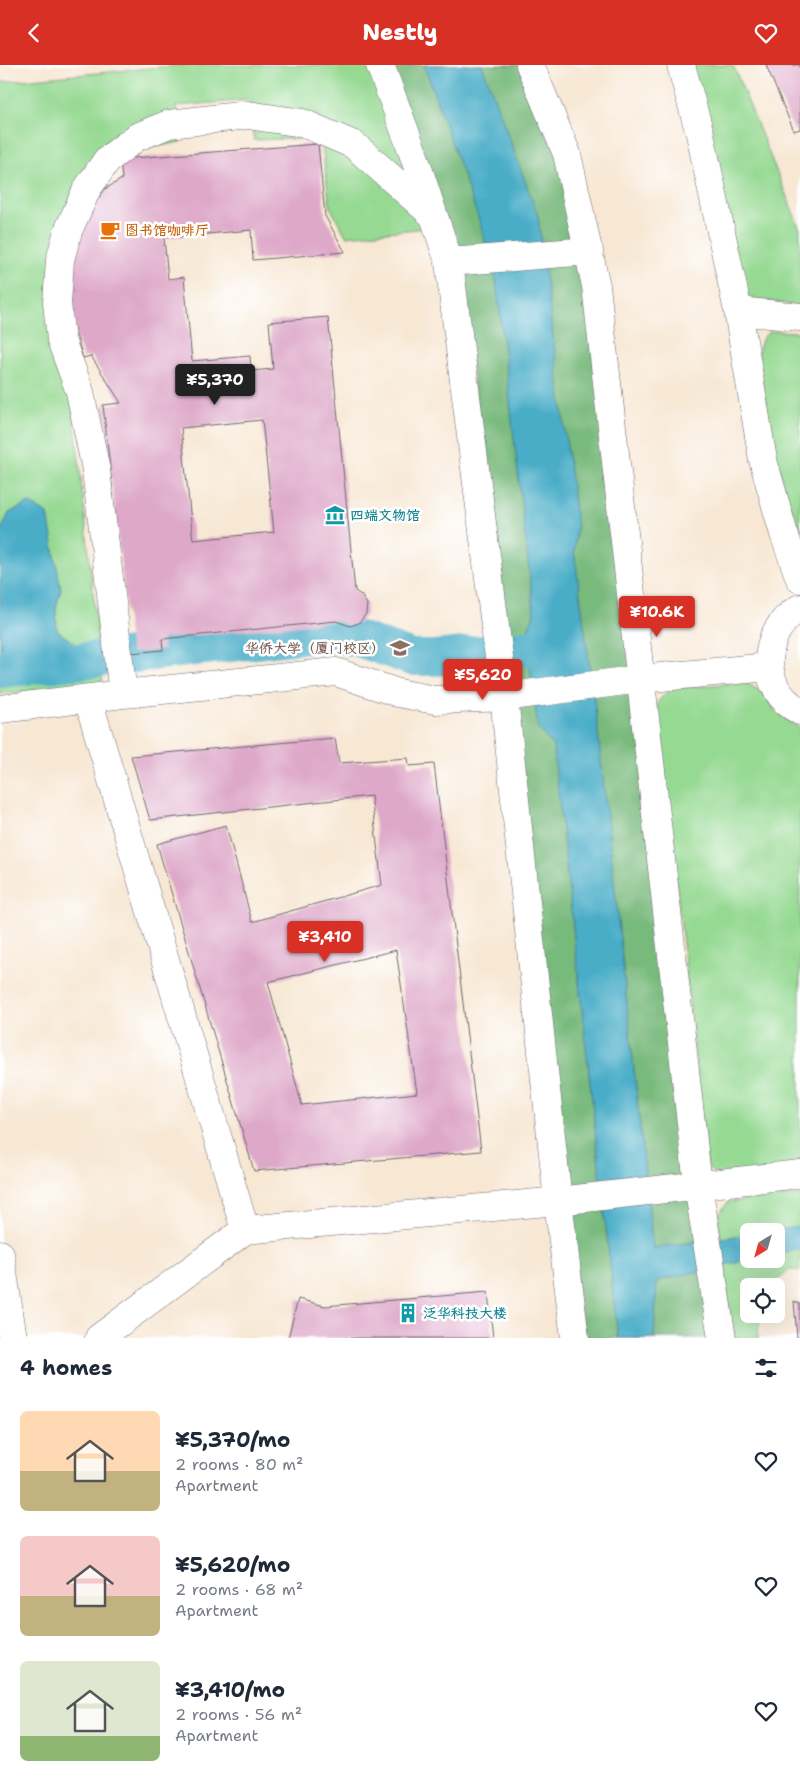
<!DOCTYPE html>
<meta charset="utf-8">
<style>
body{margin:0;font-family:"Shantell Sans","LXGW WenKai TC",sans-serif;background:#f6f6f7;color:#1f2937;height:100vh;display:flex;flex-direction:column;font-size:19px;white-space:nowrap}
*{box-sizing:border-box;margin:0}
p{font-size:16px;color:#747a83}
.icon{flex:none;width:28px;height:28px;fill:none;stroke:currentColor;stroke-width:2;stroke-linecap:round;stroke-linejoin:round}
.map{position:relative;height:1273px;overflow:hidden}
.panel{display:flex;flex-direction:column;background:#fff;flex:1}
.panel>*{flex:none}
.needle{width:32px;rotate:217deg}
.fabs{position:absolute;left:740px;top:1158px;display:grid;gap:10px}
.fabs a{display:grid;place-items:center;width:45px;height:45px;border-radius:8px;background:#fff;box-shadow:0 5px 20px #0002;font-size:25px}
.price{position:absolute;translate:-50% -42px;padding:0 11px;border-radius:5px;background:#d93025;color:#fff;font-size:16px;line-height:32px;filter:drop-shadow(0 1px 2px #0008)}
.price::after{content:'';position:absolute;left:50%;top:30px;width:15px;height:11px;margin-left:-8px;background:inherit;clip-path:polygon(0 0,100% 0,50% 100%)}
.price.on{background:#222;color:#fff}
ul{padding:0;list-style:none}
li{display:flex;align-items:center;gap:15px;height:125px;padding:0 20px}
li span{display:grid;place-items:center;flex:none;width:140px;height:100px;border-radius:8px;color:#555}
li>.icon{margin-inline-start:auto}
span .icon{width:60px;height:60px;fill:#fffc;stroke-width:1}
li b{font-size:21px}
h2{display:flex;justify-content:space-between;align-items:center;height:60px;padding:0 20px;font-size:21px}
header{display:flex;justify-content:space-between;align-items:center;height:65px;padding:0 20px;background:#d93025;color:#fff;font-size:22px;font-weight:800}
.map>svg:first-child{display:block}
.green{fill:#95d992;stroke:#5c7e66;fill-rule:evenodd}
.forest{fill:#78b97c;stroke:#4d6e5c}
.water{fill:#48adc8;stroke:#356882}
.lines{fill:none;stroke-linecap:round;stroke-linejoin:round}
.river{stroke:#48adc8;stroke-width:36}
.building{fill:#dea9c9;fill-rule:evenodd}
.minor-casing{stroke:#6d6770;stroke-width:29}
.minor{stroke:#fff;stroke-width:28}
.labels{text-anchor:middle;stroke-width:5;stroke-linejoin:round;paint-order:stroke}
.food-label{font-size:14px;font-weight:bold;fill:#c56008;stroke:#fff;text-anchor:start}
.culture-label{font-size:14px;font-weight:bold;fill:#0d838f;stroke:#fff;text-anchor:start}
.education-label{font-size:14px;font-weight:bold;fill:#785e54;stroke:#fff;text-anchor:end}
</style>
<header><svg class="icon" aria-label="back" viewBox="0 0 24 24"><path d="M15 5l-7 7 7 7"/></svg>Nestly<svg class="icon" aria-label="heart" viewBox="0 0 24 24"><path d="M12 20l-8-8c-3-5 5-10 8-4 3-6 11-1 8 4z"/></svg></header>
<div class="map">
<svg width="800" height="1273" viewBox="0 0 800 1273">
<rect width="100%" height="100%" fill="#fff"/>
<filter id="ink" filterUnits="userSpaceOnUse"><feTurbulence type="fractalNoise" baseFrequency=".02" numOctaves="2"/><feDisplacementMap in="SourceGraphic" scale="10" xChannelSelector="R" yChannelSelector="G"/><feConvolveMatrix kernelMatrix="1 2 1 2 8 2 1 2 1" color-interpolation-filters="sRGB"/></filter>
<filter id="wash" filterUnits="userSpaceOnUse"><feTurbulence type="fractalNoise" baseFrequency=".0096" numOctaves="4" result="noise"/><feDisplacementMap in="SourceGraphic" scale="20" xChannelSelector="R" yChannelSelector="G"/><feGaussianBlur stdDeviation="1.12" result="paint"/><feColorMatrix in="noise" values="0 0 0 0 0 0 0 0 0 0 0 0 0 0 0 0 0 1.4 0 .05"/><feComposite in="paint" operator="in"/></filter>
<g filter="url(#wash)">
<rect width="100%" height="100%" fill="#f7e7d3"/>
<path class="green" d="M182,0H370L427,163L346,171L330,142L321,73L254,75L249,35L176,41L180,77L117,89L53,194L71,322L103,619L0,629V17Z
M690,0H733L800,164V241L752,234L743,225Z
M771,266L800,267V480L770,369L758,287L763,272Z
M745,617L763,628L776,647L800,663V1102L718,1112L707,1102L657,638L669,624Z
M800,1130V1206L790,1205L770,1221H749V1249H762L758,1265V1273H733L718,1151L728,1137ZM749,1166H776V1194H749Z"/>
<path class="forest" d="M391,0H523L561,96L587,223L717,1273H583L467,260Z"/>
<path class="water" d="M424,0H482L538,151L577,462L574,485L597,657L653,1183L749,1169V1194H751L657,1216L654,1273H618L553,681L538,663L526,570L534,549L496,215L479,155Z
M29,438L48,449L61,525L56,543L57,566L83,584L94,585L100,594L0,605V468L9,448Z
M800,1162V1185L776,1188V1166H768Z"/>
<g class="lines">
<path class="river" d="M0,605L319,569L359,574L412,593H436L527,583"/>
</g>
<g id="blocks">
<path class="building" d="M766,0H800V64L794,66Z
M318,79L325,151L345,187L253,195L251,165L164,173L168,214L184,212L192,296L250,291L251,306L273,304L269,257L328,252L355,526L361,530L367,539L366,549L359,558L350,561L336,556L162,574L163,585L131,588L103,340L121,338L91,291L83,293L71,252L69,215L74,181L89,146L105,124L122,114L120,94ZM262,355L274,467L193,475L181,363Z
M335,673L339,698L408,693L409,701L434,699L481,1086L254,1106L157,779L226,760L252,857L382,820L371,731L150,755L131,691ZM396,885L417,1028L302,1040L268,917Z
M488,1227L493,1273H288L298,1234L325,1241Z
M794,1236L800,1239V1273H797Z"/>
</g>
</g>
<g filter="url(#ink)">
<use href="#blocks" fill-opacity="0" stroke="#6d6770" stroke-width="1"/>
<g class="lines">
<defs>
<path id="minor" d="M380,0L412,85L449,197L504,632L558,1136L575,1273
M530,0L567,89L596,221L698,1120L722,1273
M681,0L700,69L738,246L763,395L784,469L800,514
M449,197L589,186
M738,246L800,252
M800,543C760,565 758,625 800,646
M123,629L96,405L80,327L61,275L57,238L60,195L68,166L87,124L107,95L137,72L169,59L248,50L303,58L354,80L433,150
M88,634L245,1165L558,1136L800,1109
M0,644L123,629L336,607L398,628L435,635L504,632L640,614L769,602
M0,1189L13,1273
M99,1273L245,1165"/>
</defs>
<use href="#minor" class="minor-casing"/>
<use href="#minor" class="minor"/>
</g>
</g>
<defs>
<symbol id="cafe-bare" viewBox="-9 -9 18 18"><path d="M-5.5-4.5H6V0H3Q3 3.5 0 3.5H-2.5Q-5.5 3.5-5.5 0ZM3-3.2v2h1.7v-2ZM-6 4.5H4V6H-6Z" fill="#e8710a" stroke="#fff" stroke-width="2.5" paint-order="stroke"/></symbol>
<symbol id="museum-bare" viewBox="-9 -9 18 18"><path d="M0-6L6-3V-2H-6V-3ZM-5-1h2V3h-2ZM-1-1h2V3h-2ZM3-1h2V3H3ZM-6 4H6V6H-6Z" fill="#0f9aa8" stroke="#fff" stroke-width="2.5" paint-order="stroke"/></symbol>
<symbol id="university-bare" viewBox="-9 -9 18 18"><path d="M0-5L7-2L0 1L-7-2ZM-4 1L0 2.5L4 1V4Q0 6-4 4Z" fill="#8d6e63" stroke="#fff" stroke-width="2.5" paint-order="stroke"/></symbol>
<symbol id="building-bare" viewBox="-9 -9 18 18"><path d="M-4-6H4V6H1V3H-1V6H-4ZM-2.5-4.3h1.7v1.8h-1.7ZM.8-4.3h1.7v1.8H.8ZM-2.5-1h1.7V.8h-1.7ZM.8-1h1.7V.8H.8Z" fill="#0f9aa8" stroke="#fff" stroke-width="2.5" paint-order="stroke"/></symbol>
</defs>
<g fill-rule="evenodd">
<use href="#cafe-bare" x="96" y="151" width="28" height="28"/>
<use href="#museum-bare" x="321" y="436" width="28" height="28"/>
<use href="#university-bare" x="386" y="569" width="28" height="28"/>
<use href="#building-bare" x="394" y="1234" width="28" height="28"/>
</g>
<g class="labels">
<g class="food-label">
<text x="125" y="170">图书馆咖啡厅</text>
</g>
<g class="culture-label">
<text x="350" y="455">四端文物馆</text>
<text x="423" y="1253">泛华科技大楼</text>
</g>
<g class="education-label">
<text x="385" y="588">华侨大学（厦门校区）</text>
</g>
</g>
</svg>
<div class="fabs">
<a><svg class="needle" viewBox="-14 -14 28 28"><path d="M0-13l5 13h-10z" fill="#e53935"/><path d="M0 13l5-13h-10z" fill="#747a83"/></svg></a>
<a><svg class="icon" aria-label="locate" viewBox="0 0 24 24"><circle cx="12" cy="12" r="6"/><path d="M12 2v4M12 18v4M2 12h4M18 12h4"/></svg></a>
</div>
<b class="price on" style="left:215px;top:341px">¥5,370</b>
<b class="price" style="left:657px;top:573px">¥10.6K</b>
<b class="price" style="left:483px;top:636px">¥5,620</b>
<b class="price" style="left:325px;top:898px">¥3,410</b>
</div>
<section class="panel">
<h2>4 homes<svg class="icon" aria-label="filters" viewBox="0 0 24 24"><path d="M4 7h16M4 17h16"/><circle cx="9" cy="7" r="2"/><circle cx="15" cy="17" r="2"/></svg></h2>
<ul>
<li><span style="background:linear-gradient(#ffd9b3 60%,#c2b280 0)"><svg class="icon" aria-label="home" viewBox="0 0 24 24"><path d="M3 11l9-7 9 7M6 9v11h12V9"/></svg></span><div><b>¥5,370/mo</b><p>2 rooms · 80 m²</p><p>Apartment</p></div><svg class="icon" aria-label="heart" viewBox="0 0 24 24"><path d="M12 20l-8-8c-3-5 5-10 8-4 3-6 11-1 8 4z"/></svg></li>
<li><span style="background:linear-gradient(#f6c9c9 60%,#c2b280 0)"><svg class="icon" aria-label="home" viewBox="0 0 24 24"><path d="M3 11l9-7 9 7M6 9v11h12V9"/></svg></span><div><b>¥5,620/mo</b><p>2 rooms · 68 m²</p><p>Apartment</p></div><svg class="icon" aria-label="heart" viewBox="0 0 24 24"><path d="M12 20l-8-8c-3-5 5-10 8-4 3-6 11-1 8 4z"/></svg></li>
<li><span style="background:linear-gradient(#dfe7d0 75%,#8fb573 0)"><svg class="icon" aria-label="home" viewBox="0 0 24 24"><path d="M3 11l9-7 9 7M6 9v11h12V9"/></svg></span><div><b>¥3,410/mo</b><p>2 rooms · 56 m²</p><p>Apartment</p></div><svg class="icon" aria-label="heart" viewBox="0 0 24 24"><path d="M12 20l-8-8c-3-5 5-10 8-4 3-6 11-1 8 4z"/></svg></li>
</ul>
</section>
